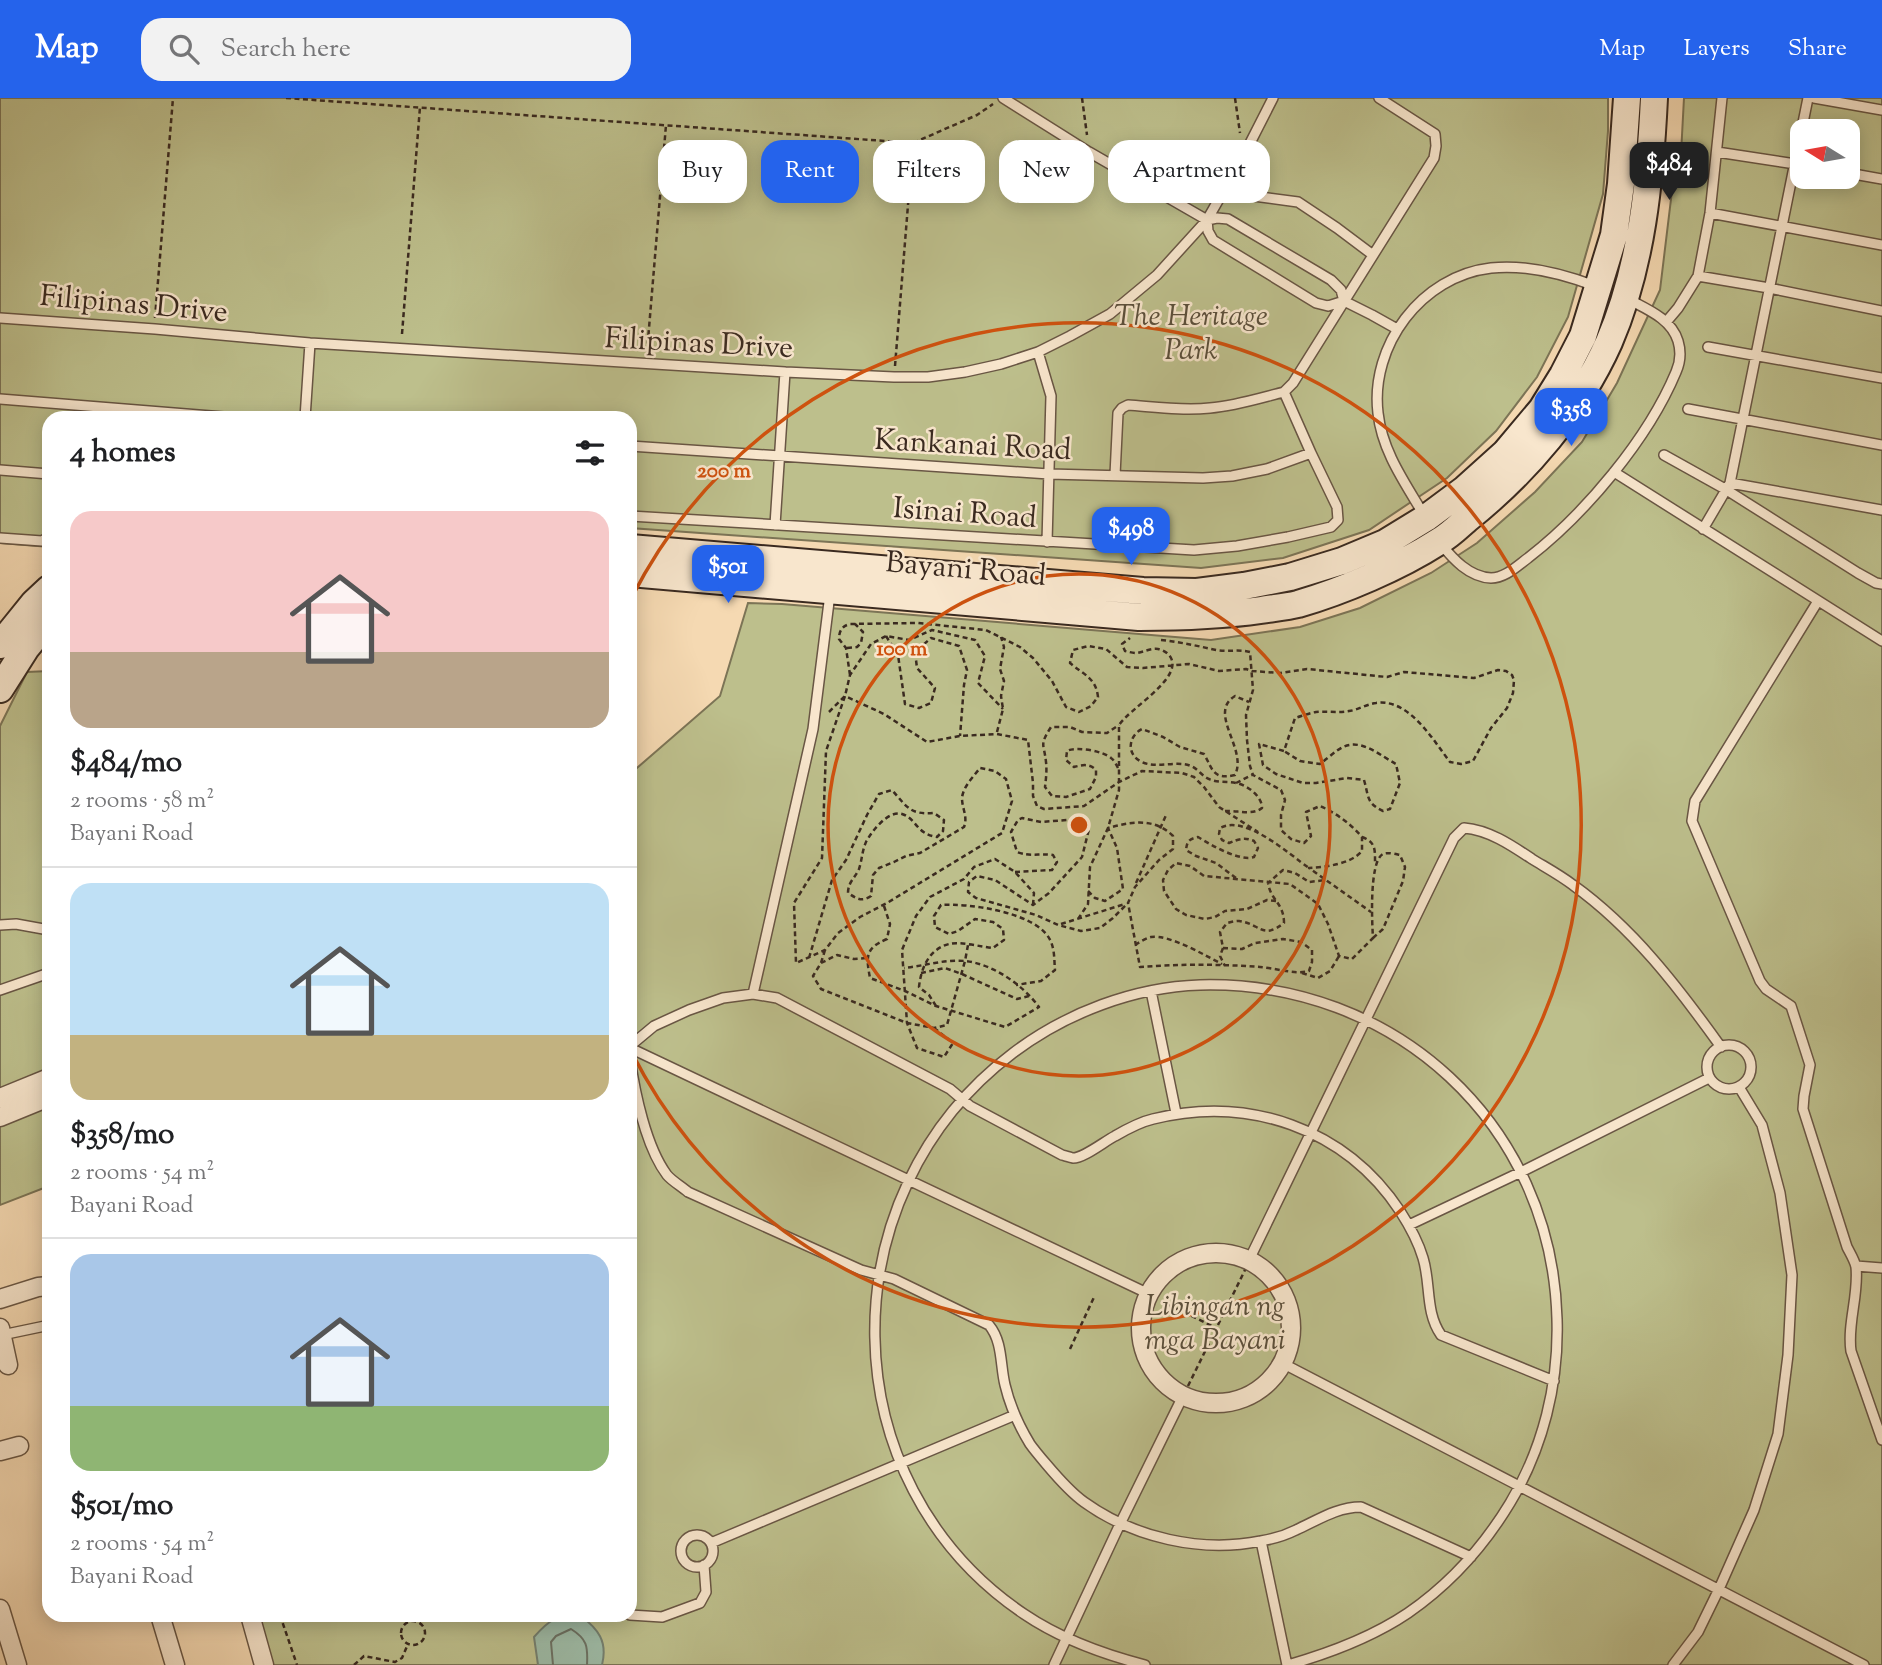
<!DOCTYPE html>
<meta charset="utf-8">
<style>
body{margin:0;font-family:"Sorts Mill Goudy",serif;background:#f2f2f2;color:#202124;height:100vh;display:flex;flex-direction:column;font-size:26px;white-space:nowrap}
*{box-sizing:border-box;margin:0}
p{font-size:23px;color:#757577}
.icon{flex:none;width:38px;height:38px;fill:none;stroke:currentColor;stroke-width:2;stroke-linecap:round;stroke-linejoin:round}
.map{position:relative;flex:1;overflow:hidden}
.side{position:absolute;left:42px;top:313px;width:595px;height:1211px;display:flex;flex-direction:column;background:#fff;border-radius:21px;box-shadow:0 4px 18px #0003}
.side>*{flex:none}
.banner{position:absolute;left:658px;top:42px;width:665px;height:63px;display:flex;gap:14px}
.needle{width:46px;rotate:281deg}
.controls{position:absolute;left:1790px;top:21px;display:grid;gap:14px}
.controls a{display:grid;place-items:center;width:70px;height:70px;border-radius:14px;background:#fff;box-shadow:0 4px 18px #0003;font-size:35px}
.price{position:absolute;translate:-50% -60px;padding:0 16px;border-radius:14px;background:#2563eb;color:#fff;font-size:23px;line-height:46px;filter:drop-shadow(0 2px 4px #0008)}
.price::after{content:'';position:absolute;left:50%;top:42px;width:21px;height:16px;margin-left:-10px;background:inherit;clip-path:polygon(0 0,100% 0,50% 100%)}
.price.current{background:#222;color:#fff}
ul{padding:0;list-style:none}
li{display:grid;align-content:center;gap:14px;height:371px;padding:0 28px}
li+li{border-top:2px solid #e0e0e0}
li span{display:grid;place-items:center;height:217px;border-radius:21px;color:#555}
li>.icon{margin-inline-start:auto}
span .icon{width:126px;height:126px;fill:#fffc;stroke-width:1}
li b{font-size:30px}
h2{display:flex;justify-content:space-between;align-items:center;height:84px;padding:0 28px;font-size:30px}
.tag{padding:0 24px;border-radius:21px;background:#fff;box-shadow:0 4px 18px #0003;font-size:24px;line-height:63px}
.tag.current{background:#2563eb;color:#fff}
header{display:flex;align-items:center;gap:42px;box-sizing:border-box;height:98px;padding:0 35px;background:#2563eb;color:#fff}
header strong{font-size:33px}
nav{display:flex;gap:38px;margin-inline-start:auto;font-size:24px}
.search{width:490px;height:63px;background:#f2f2f2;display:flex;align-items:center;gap:18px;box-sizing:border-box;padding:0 24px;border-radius:21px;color:#757577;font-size:26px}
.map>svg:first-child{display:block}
.green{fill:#bdbf8c;stroke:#7c7456;stroke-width:2;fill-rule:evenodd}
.water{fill:#9dbba7;stroke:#758171;stroke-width:2}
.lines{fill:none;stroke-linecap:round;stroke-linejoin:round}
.shore{stroke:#6c7264;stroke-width:2}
.lane-casing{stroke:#695644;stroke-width:12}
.street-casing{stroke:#695644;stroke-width:21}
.secondary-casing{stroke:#3a2a20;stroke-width:30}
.path{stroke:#3a2a20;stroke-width:2.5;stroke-dasharray:5 3.5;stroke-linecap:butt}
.lane{stroke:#f8e6cd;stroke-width:9}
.street{stroke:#f8e6cd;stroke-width:18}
.secondary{stroke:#f8e6cd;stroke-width:26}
.ring{fill:none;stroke:#ce520f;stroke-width:3.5}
.labels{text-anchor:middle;stroke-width:5;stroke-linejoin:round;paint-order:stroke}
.street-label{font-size:30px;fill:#3a2a20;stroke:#f8e6cd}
.park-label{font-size:30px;font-style:italic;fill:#5b4f3b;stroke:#f8e6cd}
.centre{fill:#ce520f;stroke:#f8e6cd;stroke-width:3.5}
.ring-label{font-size:21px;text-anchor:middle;font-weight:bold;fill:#ce520f;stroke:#f8e6cd;stroke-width:5;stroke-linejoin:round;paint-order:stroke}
</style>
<header>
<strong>Map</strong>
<div class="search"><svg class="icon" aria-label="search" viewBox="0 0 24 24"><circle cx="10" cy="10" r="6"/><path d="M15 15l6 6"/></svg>Search here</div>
<nav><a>Map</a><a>Layers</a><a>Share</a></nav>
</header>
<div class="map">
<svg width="1882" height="1567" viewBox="0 0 1882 1567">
<rect width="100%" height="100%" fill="#f5d9b2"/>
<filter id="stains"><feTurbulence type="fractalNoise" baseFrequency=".00286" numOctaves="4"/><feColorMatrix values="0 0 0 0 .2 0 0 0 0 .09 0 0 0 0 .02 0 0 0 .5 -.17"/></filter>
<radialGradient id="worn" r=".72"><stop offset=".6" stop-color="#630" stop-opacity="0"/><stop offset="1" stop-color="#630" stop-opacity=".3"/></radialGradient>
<path class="green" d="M0,0H1608V33L1603,96L1568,219L1537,279L1496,333L1447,380L1369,432L1283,460L1201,470L630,430V320H49V449L0,445Z
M1684,0H1882V1567H262L247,1517H630V676L720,598L748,505L782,506L1211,542L1300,529L1360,510L1431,475L1477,445L1535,394L1582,344L1617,285L1660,192L1672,93L1681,56ZM1802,33H1848V79H1802Z
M49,573V1088L0,1107V628L27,574Z"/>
<path class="water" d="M580,1517C598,1531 608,1543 602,1567H538L534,1539C549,1522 556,1517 580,1517Z"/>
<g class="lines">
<path class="shore" d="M553,1567L551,1544L556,1538L571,1531C587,1541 588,1548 587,1567"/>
<defs>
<path id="lane" d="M1003,0L1089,54L1207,122L1217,120L1228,121L1331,182L1341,192L1344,203
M1814,0L1882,12
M1717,54L1802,67
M1848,75L1882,81
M1223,94L1298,104L1337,130L1373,157
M1710,115L1882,147
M1207,122L1208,133L1213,142L1316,205L1328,208L1344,203L1372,217L1397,231
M1698,178L1769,190L1882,213
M0,220L155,231L310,245L785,274L894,279H928L965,274L1001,266L1038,254L1070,238L1110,216L1157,177L1207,122L1243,59L1273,0
M1667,223L1678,210L1698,178L1710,115L1722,0
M1708,249L1882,280
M1038,254L1051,298L1047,444
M1284,294L1293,285L1434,60L1436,48L1435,36L1379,0
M0,301L236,320
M1688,311L1882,347
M305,320L310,245
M630,348L1049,376L1203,380L1232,378L1267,371L1311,355
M1664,357L1725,391L1858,475L1876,485L1882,486
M0,372L49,376
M1614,374L1882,543
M1115,377L1118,315L1122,310L1128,307C1155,309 1183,313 1210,310C1235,308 1260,300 1284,294
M1730,385L1882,412
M1424,417C1405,385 1382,353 1378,315C1370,248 1421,178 1491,170C1526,166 1563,176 1595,188
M630,418L1194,452L1237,448L1288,439L1331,429L1338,422L1337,409L1311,355L1284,294
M775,427L785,274
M1703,431L1730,385L1808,0
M0,440L42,443L49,439
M1440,445C1453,461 1469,479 1491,480C1505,480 1517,468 1528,460C1585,416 1648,341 1676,274C1680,265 1681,253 1678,243C1671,220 1646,211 1626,200
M1818,503L1695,703L1692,723L1760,883L1766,891L1791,908L1810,967L1804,998L1803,1011L1847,1149C1850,1155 1855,1163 1856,1169C1859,1197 1847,1226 1851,1253L1882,1342
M0,827L16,826L49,832
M0,892L49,875
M1151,893L1176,1015
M753,896L813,631L830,496
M1707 969a22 22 0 1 1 44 0a22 22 0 1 1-44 0Z
M630,948L654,928L689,912L723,900L753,896L777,900L950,991L970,1008L1062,1057C1063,1057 1072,1060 1073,1060C1084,1060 1105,1043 1115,1038C1127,1031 1140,1024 1153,1021C1248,997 1345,1030 1400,1113C1409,1127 1418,1143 1423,1160C1431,1186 1425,1214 1441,1237L1554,1283
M630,950L1149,1196
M630,961C635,995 646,1049 667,1077C672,1083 681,1088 688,1094L861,1172L894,1181L989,1227C1003,1244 1000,1267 1005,1287C1010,1308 1019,1328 1030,1346C1035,1353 1041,1360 1047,1367C1058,1380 1070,1394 1084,1404C1134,1440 1201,1455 1261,1443C1273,1441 1286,1437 1296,1432C1318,1422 1337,1409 1361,1409L1471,1459
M1409,1127L1521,1074L1709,980
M1249,1162L1454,740L1464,730C1489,732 1511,747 1532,761C1545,769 1560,777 1573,787C1633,830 1678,889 1721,949
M1856,1168L1882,1170
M2,1237L45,1228
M1282,1265L1864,1567
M681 1453a16 16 0 1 1 32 0a16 16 0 1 1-32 0Z
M1261,1443L1287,1567
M711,1445L1015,1317
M630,1517L662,1519L700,1505L706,1494L704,1467
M1054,1567L1120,1426L1183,1298
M1145,1567C1102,1556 1061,1541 1024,1516C828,1384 826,1096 1013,955C1066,915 1134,889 1200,887C1394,882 1552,1026 1557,1221C1559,1286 1543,1350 1510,1405C1484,1448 1450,1486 1408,1515C1371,1540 1330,1555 1288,1567
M1673,1567L1698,1534L1719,1491L1754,1412L1778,1336L1788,1257L1792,1177L1780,1095L1762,1027L1739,989"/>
<path id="street" d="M0,1000L49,980
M0,1019L49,999
M1141 1230a75 75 0 1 1 150 0a75 75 0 1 1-150 0Z
M0,1201L38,1189L49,1188
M0,1230L8,1267
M0,1353L19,1348
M0,1511L17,1567
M160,1517L175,1567
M250,1517L264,1567"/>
<path id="secondary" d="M630,450L1143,493L1197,494L1244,488L1290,479L1342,463L1385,445L1426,420L1465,391L1505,355L1542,311L1563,277L1583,238L1614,137L1621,86L1627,0
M630,475L1139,519C1180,519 1220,518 1261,512C1273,510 1286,509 1298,506C1343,493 1399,469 1438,444C1449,438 1458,429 1467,421C1526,374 1578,313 1609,244C1642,168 1650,82 1654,0
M0,547L34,505L49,491
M0,591L26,550L49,522"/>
</defs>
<use href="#lane" class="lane-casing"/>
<use href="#street" class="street-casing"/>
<use href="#secondary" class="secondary-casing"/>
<path class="path" d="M286,0L913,45L977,17L993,6
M1082,0L1087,37
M1235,0L1240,35
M155,220L173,0
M402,236L420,9
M647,254L666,27
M895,268L913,45
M886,538L898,557L905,606L919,610L931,605L935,590L917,570L915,554L931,540L959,548L967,572L964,587L960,638
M1161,542C1180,544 1198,548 1216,552C1228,554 1239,551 1250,554L1253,592L1246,617L1247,642L1250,668L1253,677L1281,692L1285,702L1281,717V732L1291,741L1304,745L1311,738L1306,714L1320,708C1336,715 1351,726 1362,739V753C1351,766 1326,769 1309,770L1371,814
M847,550L857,549L861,545L863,534L855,526
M850,577L846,550L839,541C839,533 842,528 850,526L918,525L986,532L1020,549L1033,560L1052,583L1066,609L1079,614L1091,608L1098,599C1096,580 1084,577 1070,565L1073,552L1088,548L1106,551L1127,569L1143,570L1189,566L1219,573L1246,571L1252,573L1281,575L1307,571L1387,579L1404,574L1474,580L1498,572L1506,573L1512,577L1514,582L1513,595L1507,610L1491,630L1473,663L1461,666L1450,664C1433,642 1409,600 1376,605C1367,606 1358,612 1349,613C1338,615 1327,613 1316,614C1309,615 1302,618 1295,620L1284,653L1259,646L1263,667L1276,676L1303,685H1316L1347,680L1364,682C1369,699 1366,705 1383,713L1390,711L1400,685L1396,666C1381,658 1361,640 1343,649C1335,653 1327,661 1320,666L1300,663L1284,653
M829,614L845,598L850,577L871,546L886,538L909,542L932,532L975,542L985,558L978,585L1003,611
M997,634L1003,611L1001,598L1004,583L1000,571L1004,549L1001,539
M1118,670C1116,666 1114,662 1111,660C1103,653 1076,648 1067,653L1066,662L1074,669C1082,667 1089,665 1096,672V679L1090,691L1066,699L1052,698L1045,689C1046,681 1047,672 1046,664C1044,645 1039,648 1051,629H1070L1082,634L1107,635L1119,627
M1236,685L1252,677
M1225,713C1237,712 1252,718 1262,710C1262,698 1247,687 1236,685C1227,683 1217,685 1209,681C1202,678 1198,671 1191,668C1176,662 1157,671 1142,664C1126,657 1128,638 1142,631L1163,639L1180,649L1204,656C1213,672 1213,682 1235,677C1248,651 1207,615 1235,598L1249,604
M1362,739C1376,744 1375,752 1375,765
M1015,774L1052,772L1057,764L1053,757C1039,755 1031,759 1017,754L1011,734L1018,722L1022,720L1041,724L1079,721L1086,724L1089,731L1082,759L1049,795L1033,807L995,782L977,778L969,784L968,794L976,800L1036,817L1058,827L1081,833L1100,830L1113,820L1128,805
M1236,780L1216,765L1196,758L1186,752C1187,743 1189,741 1198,739C1211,747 1240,764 1254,759L1258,750L1254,743C1244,739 1239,741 1229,745L1222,742L1219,736L1220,730C1245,716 1289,756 1309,770
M1136,785L1167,715
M1088,793L1095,800L1105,803L1123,791L1117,750L1108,730C1130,724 1154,719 1173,738V751L1159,762L1135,789L1128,805L1140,869C1179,866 1221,866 1260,869C1275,870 1296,877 1309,873L1312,864V852L1301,844L1283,841L1255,845L1242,851L1223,850L1220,834L1227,825C1231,824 1235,823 1239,823C1261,826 1262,842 1284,825C1284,805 1271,803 1268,785L1283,772L1295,775L1309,784L1326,782
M1276,803L1267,802L1247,811L1225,813L1215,819L1205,821L1186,817L1176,811L1164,793L1163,782L1168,772L1176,765L1190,768L1204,778L1290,786L1318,806L1328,826L1339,858L1352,861L1373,840C1372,825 1369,763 1383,756C1388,754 1395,756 1400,757L1405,769L1403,783L1383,831L1373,840
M884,808L890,826L887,841C865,850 866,859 870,880L905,893L936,908L1005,929L1039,909C1023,887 993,866 965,863C945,861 924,868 904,870
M1078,821L1088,806L1090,769L1108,730L1119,692V627C1129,611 1182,581 1171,560C1169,556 1164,552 1158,551C1151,550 1144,554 1136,555C1133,555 1129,554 1125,553L1122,546L1130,540
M1061,826L1125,806
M1135,847C1140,844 1146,840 1151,839C1169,836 1206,858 1222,866
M1223,850L1220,858L1225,868
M825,852L821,865L813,878L821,891L907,925L934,930L947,927L965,863L968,847
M809,860L832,782L846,762L867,717L879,696L892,692C907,709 910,717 934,715L944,722L943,733L937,739C916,736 917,721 902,716C888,712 872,733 866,744C862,753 862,762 859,771C855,780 848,784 848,795C857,801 862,804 871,798L873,777L879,770L894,764L906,758L920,755L964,729C968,718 962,711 962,700C963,689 973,679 980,670L995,673L1006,681L1012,703L1002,735L887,805L860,819L838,835L825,852L796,865L794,805L822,760L826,653L845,598L884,616L927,644L960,638L997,636L1028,642L1033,685V698L1037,708L1044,711L1084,708L1119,684L1142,673L1182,675L1194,679L1204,689L1219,709L1258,734
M821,865L837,857L854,861L867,860
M921,875L945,870L962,876L1017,901L1029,898
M1302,875L1318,880L1330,873L1339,858
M936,908L929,897L919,889C921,870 929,851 949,846C959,843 982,849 993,850L1004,842L1003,831L993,824L975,821L958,833L949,836L935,829L934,818L941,807C968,805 1034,814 1049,840C1055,850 1054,861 1055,872L1041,883L1016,887
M934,930L953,945L944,959L917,950L907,925L902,852L916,818L930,799L964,781L974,769L995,761L1015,774L1034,795L1033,807
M1161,1203L1216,1230
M1070,1251L1095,1197
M1188,1288L1245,1172
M280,1517L297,1567
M401 1535a12 12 0 1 1 24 0a12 12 0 1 1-24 0Z
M354,1567L364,1558L395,1564L402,1560L408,1546"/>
<use href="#lane" class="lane"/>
<use href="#street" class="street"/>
<use href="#secondary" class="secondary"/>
</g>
<g class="ring">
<circle cx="1079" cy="727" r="251"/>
<path d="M632 499A502 502 0 1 1 632 955"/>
</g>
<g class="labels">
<g class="street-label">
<text transform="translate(134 205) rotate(5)" y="10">Filipinas Drive</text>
<text transform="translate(699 244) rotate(3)" y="10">Filipinas Drive</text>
<text transform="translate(973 346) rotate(3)" y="10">Kankanai Road</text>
<text transform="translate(965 414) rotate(4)" y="10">Isinai Road</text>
<text transform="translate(966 470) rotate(5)" y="10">Bayani Road</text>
</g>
<g class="park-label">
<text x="1191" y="227">The Heritage<tspan x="1191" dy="34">Park</tspan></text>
<text x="1215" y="1217">Libingan ng<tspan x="1215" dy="34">mga Bayani</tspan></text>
</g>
</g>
<circle cx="1079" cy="727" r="10" class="centre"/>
<g class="ring-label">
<text x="724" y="379">200 m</text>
<text x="902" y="557">100 m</text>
</g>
<rect width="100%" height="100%" filter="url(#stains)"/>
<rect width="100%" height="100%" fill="url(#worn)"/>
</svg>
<div class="controls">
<a><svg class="needle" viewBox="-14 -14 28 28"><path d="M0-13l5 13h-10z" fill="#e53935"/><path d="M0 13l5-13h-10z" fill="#757577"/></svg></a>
</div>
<b class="price current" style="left:1669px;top:104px">$484</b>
<b class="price" style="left:1571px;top:350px">$358</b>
<b class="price" style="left:1131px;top:469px">$498</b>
<b class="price" style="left:728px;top:507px">$501</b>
<div class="banner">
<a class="tag">Buy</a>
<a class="tag current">Rent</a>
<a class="tag">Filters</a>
<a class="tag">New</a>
<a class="tag">Apartment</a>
</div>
<section class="side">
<h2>4 homes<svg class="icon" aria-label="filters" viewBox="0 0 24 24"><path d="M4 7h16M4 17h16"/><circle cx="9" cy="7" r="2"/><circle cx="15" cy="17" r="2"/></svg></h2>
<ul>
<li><span style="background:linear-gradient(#f6c9c9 65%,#b9a48a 0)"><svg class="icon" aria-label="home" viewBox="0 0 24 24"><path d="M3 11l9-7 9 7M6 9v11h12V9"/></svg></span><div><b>$484/mo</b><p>2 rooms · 58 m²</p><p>Bayani Road</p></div></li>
<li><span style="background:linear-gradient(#bfe0f5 70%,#c2b280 0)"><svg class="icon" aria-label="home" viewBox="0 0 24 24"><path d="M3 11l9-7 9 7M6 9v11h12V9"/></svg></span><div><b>$358/mo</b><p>2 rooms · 54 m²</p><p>Bayani Road</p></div></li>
<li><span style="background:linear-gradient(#a9c7e8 70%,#8fb573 0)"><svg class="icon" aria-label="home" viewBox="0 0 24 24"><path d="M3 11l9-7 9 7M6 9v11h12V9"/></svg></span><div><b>$501/mo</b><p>2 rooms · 54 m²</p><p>Bayani Road</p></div></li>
</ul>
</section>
</div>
